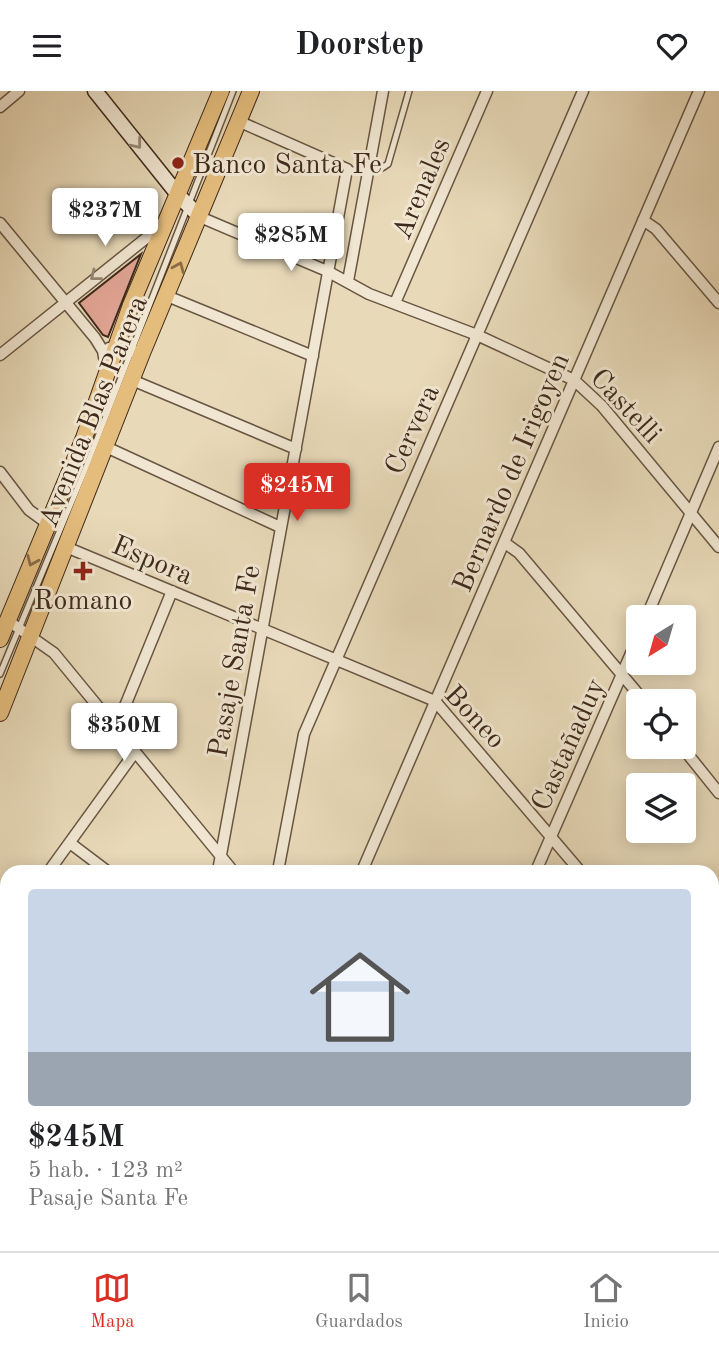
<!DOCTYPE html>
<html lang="es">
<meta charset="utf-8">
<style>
body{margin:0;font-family:"Old Standard TT",serif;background:#f2f2f2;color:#202124;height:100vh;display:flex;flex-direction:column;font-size:26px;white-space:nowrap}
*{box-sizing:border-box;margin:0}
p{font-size:23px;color:#757577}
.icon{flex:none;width:38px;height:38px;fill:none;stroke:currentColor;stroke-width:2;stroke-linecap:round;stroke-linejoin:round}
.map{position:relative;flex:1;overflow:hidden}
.panel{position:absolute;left:0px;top:774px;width:719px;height:387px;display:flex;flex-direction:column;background:#fff;border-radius:21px 21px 0 0;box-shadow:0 4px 18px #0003}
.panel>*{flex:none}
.needle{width:46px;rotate:217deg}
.buttons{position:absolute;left:626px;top:514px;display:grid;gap:14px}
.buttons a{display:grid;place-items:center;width:70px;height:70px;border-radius:7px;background:#fff;box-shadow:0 4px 18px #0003;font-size:35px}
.price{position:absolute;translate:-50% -60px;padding:0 16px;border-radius:7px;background:#fff;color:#222;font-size:23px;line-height:46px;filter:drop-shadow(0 2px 4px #0008)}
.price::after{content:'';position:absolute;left:50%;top:42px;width:21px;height:16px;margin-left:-10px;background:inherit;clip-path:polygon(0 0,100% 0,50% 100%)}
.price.selected{background:#d93025;color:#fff}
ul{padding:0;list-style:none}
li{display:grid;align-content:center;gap:14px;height:371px;padding:0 28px}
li+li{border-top:2px solid #e0e0e0}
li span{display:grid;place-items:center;height:217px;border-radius:7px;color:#555}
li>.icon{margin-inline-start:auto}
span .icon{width:126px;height:126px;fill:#fffc;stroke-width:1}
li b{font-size:30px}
header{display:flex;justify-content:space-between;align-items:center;height:91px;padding:0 28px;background:#fff;font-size:32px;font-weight:800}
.tabs{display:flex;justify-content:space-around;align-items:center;height:98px;border-top:2px solid #e0e0e0;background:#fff;font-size:19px;color:#757577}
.tabs a{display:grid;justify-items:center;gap:4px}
.tabs .selected{color:#d93025}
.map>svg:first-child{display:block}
.building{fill:#e1a594;stroke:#3e291b;stroke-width:2}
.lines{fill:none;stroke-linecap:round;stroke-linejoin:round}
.lane-casing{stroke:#685542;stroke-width:8}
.street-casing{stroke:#685542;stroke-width:13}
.secondary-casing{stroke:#3e291b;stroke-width:17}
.primary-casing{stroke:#3e291b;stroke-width:18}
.lane{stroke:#f0e6d1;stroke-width:5}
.street{stroke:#f0e6d1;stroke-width:10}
.secondary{stroke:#f0e6d1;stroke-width:14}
.primary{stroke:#e4bc7c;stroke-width:16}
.oneway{stroke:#978876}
.oneway2{stroke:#896b47}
.poi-dot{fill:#8f2418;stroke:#f0e6d1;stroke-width:2.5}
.labels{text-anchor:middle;stroke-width:6;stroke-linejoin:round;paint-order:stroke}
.poi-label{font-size:28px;fill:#3e291b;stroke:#f0e6d1;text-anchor:start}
.street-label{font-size:28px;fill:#3e291b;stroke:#f0e6d1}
</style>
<header><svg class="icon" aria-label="menu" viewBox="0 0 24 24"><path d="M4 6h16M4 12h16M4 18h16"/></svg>Doorstep<svg class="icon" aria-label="heart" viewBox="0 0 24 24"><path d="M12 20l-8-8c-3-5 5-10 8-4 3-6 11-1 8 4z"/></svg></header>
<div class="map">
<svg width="719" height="1160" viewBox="0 0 719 1160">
<rect width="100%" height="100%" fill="#e8d9b8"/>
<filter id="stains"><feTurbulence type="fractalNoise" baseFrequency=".00286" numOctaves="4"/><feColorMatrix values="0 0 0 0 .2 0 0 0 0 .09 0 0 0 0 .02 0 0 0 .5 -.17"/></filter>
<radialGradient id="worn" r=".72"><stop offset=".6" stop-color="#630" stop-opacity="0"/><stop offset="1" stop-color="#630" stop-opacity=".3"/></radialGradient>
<path class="building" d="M141,163L108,246L103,244L79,212Z"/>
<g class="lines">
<defs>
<path id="lane" d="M347,78C363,81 374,84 388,73L409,0
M0,583L85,379L233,0
M712,1126L719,1134"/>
<path id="street" d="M0,16L19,0
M200,126L327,180L369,203L477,244L574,289L602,315L719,456
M643,129L656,138L719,212
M0,132L95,247L103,260L106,278
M348,190L383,0
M167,205L313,265
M395,212L487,0
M109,257L142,262
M0,264L165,132
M132,289L296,358
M106,356L280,436
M0,381L29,419L48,433
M505,452L519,462L645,611
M66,456L435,610L580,780
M646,527L719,356
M7,529L54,562L233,780
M116,637L172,500
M682,656L719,702
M70,752L107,780
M49,780L135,661
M218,780L347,78L238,30
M278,780L304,643L583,0
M362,780L699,0
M536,780L639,544
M0,806L7,812
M712,944L719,953
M712,1063L719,1055
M347,1153L353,1160
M549,1153L555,1160
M204,1160L205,1153
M290,1160L298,1153
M525,1160L533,1153
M668,1160L671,1153"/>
<path id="secondary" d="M95,0L179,105L200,126"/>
<path id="primary" d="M0,548L84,347L131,214L221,0
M0,622L142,262L251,0"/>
</defs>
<use href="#lane" class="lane-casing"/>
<use href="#street" class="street-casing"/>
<use href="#secondary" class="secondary-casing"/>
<use href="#primary" class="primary-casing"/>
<use href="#lane" class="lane"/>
<use href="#street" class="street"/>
<use href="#secondary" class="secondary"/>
<use href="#primary" class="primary"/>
</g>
<defs><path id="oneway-chevron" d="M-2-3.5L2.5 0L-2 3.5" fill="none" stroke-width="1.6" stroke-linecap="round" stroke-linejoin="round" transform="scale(1.75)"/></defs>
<g class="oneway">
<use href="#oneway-chevron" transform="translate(137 53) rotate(51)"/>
<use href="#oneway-chevron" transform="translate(95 185) rotate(142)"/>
</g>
<g class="oneway2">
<use href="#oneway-chevron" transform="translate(179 176) rotate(-67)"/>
<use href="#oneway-chevron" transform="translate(32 470) rotate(114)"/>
</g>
<g class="poi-dot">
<circle cx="178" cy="72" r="7"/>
<path d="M79.5 469.5h7v7h7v7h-7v7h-7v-7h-7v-7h7z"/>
</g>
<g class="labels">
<g class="poi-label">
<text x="192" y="82">Banco Santa Fe</text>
<text x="83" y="518" text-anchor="middle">Romano</text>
</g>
<g class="street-label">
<text transform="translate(420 97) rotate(-67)" y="10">Arenales</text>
<text transform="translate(627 314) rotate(47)" y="10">Castelli</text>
<text transform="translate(92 320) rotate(-68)" y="10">Avenida Blas Parera</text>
<text transform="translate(411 338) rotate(-66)" y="10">Cervera</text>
<text transform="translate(510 381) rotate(-67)" y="10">Bernardo de Irigoyen</text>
<text transform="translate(153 468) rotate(23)" y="10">Espora</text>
<text transform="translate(233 570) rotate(-80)" y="10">Pasaje Santa Fe</text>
<text transform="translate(476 625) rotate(47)" y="10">Boneo</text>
<text transform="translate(567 653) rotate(-66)" y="10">Castañaduy</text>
</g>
</g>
<rect width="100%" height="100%" filter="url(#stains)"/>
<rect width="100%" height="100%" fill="url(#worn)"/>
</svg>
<div class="buttons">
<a><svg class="needle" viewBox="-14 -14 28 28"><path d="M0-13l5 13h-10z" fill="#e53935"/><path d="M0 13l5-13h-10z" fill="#757577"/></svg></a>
<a><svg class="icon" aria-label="locate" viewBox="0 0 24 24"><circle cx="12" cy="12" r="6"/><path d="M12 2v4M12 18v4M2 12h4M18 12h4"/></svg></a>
<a><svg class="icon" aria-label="layers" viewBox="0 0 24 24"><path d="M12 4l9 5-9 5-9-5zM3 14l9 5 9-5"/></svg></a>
</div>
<b class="price" style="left:105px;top:157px">$237M</b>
<b class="price" style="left:291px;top:182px">$285M</b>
<b class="price selected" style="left:297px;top:432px">$245M</b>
<b class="price" style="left:124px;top:672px">$350M</b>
<section class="panel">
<ul>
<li><span style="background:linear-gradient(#c9d6e8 75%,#9aa5b1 0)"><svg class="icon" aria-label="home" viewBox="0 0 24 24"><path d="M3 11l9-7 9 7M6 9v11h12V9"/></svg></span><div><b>$245M</b><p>5 hab. · 123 m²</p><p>Pasaje Santa Fe</p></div></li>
</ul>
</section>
</div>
<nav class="tabs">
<a class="selected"><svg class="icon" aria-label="map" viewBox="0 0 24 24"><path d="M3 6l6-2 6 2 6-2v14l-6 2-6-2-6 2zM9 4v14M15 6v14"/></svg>Mapa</a>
<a><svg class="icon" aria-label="saved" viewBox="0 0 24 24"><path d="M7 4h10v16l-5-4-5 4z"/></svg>Guardados</a>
<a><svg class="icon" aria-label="home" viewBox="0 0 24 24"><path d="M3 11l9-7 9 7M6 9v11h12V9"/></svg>Inicio</a>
</nav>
